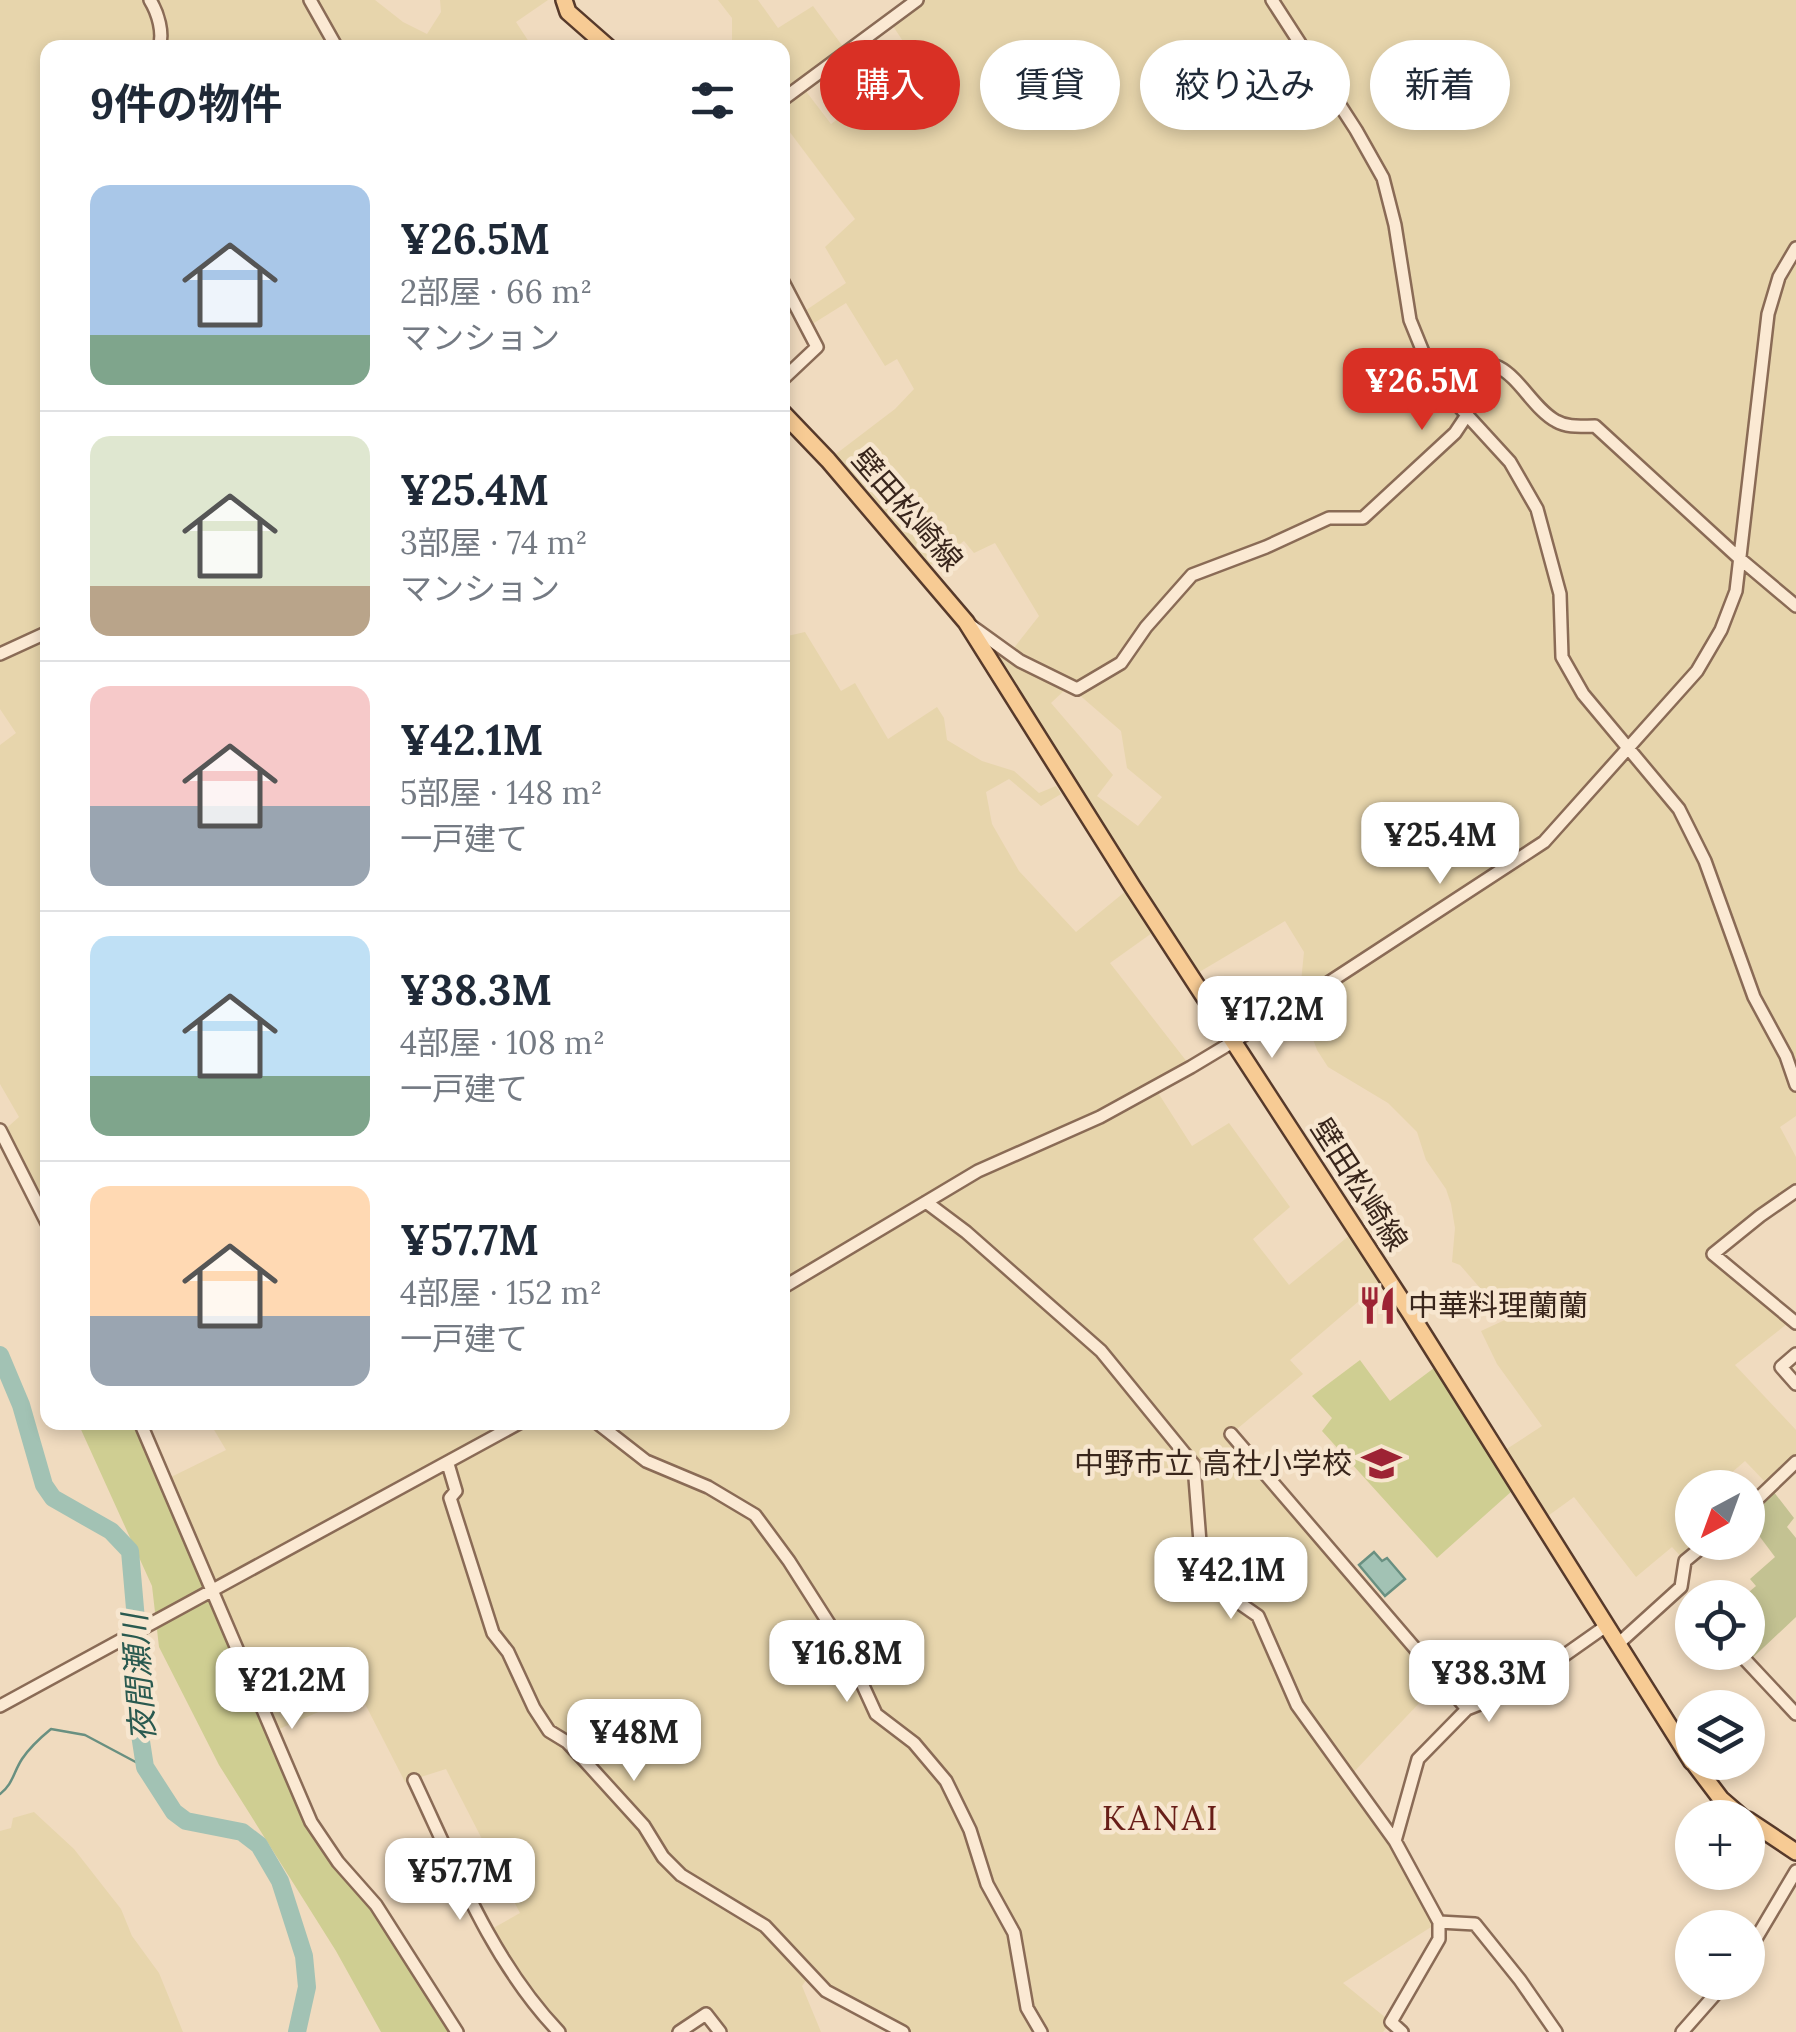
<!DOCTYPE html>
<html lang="ja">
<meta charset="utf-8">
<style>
body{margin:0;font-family:Lora,"Noto Sans JP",serif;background:#f6f6f7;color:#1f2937;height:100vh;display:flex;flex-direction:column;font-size:38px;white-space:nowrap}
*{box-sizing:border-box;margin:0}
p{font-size:32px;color:#747a83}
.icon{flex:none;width:55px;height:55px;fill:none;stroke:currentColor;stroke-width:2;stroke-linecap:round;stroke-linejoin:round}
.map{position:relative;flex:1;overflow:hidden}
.details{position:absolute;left:40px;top:40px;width:750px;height:1390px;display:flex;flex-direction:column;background:#fff;border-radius:20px;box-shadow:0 5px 15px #0003}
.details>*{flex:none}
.hud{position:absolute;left:820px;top:40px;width:825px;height:90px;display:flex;gap:20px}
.needle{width:65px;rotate:221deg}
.tools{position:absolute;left:1675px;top:1470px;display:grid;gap:20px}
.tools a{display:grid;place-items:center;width:90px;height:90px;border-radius:50%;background:#fff;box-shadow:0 5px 15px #0003;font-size:50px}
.price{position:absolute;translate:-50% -85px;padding:0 22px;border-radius:20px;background:#fff;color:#222;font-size:32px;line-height:65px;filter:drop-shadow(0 2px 5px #0008)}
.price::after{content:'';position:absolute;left:50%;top:60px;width:30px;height:22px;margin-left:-15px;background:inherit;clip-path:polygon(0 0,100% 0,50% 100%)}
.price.active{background:#d93025;color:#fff}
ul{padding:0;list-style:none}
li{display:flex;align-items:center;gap:30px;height:250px;padding:0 50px}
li+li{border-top:2px solid #e0e1e3}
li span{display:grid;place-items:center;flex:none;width:280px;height:200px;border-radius:20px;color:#555}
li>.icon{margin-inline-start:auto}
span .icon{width:120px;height:120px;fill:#fffc;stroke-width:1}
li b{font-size:42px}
h2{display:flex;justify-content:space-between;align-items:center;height:120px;padding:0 50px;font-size:42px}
.pill{padding:0 35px;border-radius:45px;background:#fff;box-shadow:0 5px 15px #0003;font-size:35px;line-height:90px}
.pill.active{background:#d93025;color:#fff}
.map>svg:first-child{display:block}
.farmland{fill:#e7d5ac;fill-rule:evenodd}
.green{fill:#cfce92}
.cemetery{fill:#c3c292}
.water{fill:#a2c2b4;stroke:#699081;stroke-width:2.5}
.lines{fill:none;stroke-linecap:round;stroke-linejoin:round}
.stream{stroke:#699081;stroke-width:2.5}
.river{stroke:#a2c2b4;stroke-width:18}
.minor-casing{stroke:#8a6b56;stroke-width:16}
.major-casing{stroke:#573a2b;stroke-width:20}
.minor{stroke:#fbe9d3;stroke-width:11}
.major{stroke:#f7cb94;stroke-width:15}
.labels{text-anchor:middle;stroke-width:9;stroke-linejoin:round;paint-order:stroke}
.street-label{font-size:30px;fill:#39261c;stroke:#f7e6cf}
.poi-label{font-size:30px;fill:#39261c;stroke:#f7e6cf;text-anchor:start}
.water-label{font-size:32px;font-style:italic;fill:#2a5a50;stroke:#f7e6cf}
.quarter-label{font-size:35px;letter-spacing:2.5px;fill:#681e18;stroke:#f7e6cf}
</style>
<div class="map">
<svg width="1796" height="2032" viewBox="0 0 1796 2032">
<rect width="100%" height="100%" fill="#f0dbbf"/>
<path class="farmland" d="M0,0H375L403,22L427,34L441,12L440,0H548L516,22L531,45L526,47L48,48L47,1225L1,1133L19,1117L0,1084V745L16,733L0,709Z
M718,0H758L778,28L813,6L847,52L802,86L831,124L916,61L889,20L917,0H1796V1116L1780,1127L1796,1157V1191L1713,1254L1792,1320L1735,1365L1796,1430V1462L1770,1487L1745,1461L1715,1487L1692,1488V1542L1708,1543L1685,1561L1672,1547L1636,1577L1574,1497L1541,1521L1499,1454L1542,1426L1497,1364L1481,1331L1507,1319L1460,1265L1452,1262L1455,1228L1451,1204L1446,1189L1426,1160L1417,1132L1388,1103L1328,1067L1317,1050L1299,1002L1304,952L1285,921L1191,977L1159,928L1110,963L1191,1067L1155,1088L1192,1146L1229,1123L1290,1207L1253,1239L1289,1285L1356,1230L1387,1277L1290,1360L1303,1374L1231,1434L1443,1678L1349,1777L1439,1922L1343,1983L1391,2022L1383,2032H903L809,1976L802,1986L821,2032H720L706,2015L679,2032H559L488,1931L520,1913L446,1769L405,1782L360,1694L270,1733L165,1480L226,1450L210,1423L782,1422L783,637L805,632L841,691L855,683L888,739L937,707L944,718L947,740L982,761L1014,771L1039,793L1056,786L1061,794L1041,806L1009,779L986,792L992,824L1019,871L1076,932L1132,886L966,622L1010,653L1039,616L995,543L974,553L964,541L923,570L828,460L895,409L914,389L897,359L885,366L846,303L806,328L799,315L846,283L825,247L855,219L783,123L782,48L732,47V18ZM1069,686L1121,731L1127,768L1162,797L1138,826L1097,796L1113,775L1051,703Z
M34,1812L74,1849L121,1909L132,1936L159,1973L183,2032H0V1831L11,1828L13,1818Z"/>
<path class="green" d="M1360,1360L1390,1401L1434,1368L1512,1491L1437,1558L1322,1431L1332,1418L1312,1396Z
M78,1423H140L311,1822L376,1905L457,2032H381L336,1951L219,1765L159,1647L152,1586Z"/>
<path class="cemetery" d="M1770,1487L1794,1518L1787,1527L1796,1538V1617L1747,1663L1738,1653L1748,1652V1598L1743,1597L1756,1586L1750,1579L1775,1557L1748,1521V1508Z"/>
<path class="water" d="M1374,1552L1382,1561L1387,1558L1405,1579L1385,1596L1359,1565Z"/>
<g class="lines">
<path class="stream" d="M0,1794C13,1784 13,1773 22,1759C30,1747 40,1738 51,1729L85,1735L145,1767"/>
<path class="river" d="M0,1355L21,1405L44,1485L53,1498L111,1531L130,1551L140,1666L137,1715L145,1767L174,1812L186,1821L242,1832L259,1845L280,1881L304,1956L307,1987L297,2032"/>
<defs>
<path id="minor" d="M150,0C158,13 164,33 159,48
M310,0L337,48
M1272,0L1356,130L1383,178L1395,225L1410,320L1434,379L1510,462L1537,509L1560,594L1562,657L1583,694L1679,809L1705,861L1754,997L1786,1056L1796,1085
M782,100L917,0
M782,280L817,347L782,380
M970,625L1020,661L1077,689L1121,663L1146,627L1192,575L1266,547L1329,518H1363L1455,433L1467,415L1459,389L1462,373C1506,341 1524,404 1556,421C1568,428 1581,426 1595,426L1739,558L1796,606
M0,654L48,632
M0,1130L48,1225
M1796,1191L1760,1216L1713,1254L1796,1323
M926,1202L966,1232L1101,1351L1194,1465L1202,1568L1209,1582L1258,1616L1297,1705L1395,1841L1439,1922L1475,1924L1520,1980L1556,2032
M782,1288L978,1171L1100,1117L1191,1067L1299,1002L1544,842L1697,671L1721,630L1736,591L1768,314L1779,277L1796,248
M1796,1354L1781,1367L1796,1384
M140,1422L311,1822L338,1862L376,1905L457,2032
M596,1422L646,1461L708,1487L755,1515L789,1561L849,1655L876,1714L914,1743L946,1781L970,1830L987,1884L1014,1933L1027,2008L1041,2032
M1231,1434L1467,1709
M448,1464L456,1491L450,1498L493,1633L508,1652L534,1708L549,1731L567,1742L584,1760L644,1826L663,1857L681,1875L765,1926L826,1991L903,2032
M1748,1508L1796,1462
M1618,1644L1681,1587L1685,1561L1708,1542
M1738,1652L1796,1714
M0,1706L521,1422
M414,1780C455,1867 492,1962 559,2032
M1395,1841L1418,1759L1467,1709L1515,1690L1606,1626
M1748,1952L1796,1871
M679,2032L706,2014L720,2032
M1402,2032L1391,2022L1439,1939V1922
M1682,2032L1726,1982"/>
<path id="major" d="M564,0L568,12L609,48
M782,412L828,460L966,622L1132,886L1410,1313L1692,1762
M1693,1762L1721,1799L1743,1818
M1748,1820L1796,1852"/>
</defs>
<use href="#minor" class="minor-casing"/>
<use href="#major" class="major-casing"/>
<use href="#minor" class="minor"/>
<use href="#major" class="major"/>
</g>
<defs>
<symbol id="restaurant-bare" viewBox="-9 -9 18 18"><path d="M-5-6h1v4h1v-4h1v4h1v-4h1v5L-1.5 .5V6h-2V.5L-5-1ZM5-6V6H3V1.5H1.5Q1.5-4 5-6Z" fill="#9d2334" stroke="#f7e6cf" stroke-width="2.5" paint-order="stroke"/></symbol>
<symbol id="school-bare" viewBox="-9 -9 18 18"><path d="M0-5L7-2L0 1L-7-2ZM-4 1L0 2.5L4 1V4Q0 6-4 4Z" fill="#9d2334" stroke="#f7e6cf" stroke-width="2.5" paint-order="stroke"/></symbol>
</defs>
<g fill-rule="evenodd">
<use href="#restaurant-bare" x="1350" y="1278" width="55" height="55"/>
<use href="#school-bare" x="1354" y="1436" width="55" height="55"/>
</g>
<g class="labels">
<g class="street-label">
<text transform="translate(907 510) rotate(49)" y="10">壁田松崎線</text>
<text transform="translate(1359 1185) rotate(57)" y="10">壁田松崎線</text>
</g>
<g class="poi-label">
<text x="1408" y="1316">中華料理蘭蘭</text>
<text x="1352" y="1474" text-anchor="end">中野市立 高社小学校</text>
</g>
<g class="water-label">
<text transform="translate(139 1678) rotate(-94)" y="11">夜間瀬川</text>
</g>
<g class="quarter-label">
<text x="1161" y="1830">KANAI</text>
</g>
</g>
</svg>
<div class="tools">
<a><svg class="needle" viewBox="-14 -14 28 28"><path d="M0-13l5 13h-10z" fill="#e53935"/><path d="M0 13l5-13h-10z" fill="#747a83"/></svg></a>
<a><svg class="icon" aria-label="locate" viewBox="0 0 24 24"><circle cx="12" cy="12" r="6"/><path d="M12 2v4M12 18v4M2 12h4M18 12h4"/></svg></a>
<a><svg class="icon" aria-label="layers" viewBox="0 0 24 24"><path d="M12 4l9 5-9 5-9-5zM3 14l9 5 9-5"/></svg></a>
<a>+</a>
<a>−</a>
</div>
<b class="price active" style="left:1422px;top:433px">¥26.5M</b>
<b class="price" style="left:1440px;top:887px">¥25.4M</b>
<b class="price" style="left:1272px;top:1061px">¥17.2M</b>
<b class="price" style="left:1231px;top:1622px">¥42.1M</b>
<b class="price" style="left:847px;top:1705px">¥16.8M</b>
<b class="price" style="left:1489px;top:1725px">¥38.3M</b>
<b class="price" style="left:292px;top:1732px">¥21.2M</b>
<b class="price" style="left:634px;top:1784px">¥48M</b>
<b class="price" style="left:460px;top:1923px">¥57.7M</b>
<div class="hud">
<a class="pill active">購入</a>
<a class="pill">賃貸</a>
<a class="pill">絞り込み</a>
<a class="pill">新着</a>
</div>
<section class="details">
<h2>9件の物件<svg class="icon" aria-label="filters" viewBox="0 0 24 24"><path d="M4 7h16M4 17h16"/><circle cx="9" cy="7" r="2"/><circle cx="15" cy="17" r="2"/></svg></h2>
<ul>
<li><span style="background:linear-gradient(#a9c7e8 75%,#7fa58c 0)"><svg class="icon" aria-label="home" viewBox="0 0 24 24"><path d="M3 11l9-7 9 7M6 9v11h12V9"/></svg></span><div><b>¥26.5M</b><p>2部屋 · 66 m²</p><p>マンション</p></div></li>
<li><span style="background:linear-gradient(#dfe7d0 75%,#b9a48a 0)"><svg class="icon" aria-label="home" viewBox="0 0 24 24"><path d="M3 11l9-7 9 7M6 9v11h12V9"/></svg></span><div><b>¥25.4M</b><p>3部屋 · 74 m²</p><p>マンション</p></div></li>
<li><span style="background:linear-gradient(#f6c9c9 60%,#9aa5b1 0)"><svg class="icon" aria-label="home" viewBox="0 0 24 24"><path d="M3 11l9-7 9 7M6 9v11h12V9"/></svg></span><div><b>¥42.1M</b><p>5部屋 · 148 m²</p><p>一戸建て</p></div></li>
<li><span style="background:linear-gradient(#bfe0f5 70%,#7fa58c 0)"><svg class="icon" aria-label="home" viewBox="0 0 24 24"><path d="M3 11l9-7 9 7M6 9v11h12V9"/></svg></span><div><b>¥38.3M</b><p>4部屋 · 108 m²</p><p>一戸建て</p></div></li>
<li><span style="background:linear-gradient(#ffd9b3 65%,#9aa5b1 0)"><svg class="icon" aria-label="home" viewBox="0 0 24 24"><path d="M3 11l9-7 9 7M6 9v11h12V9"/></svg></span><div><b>¥57.7M</b><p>4部屋 · 152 m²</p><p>一戸建て</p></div></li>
</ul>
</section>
</div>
